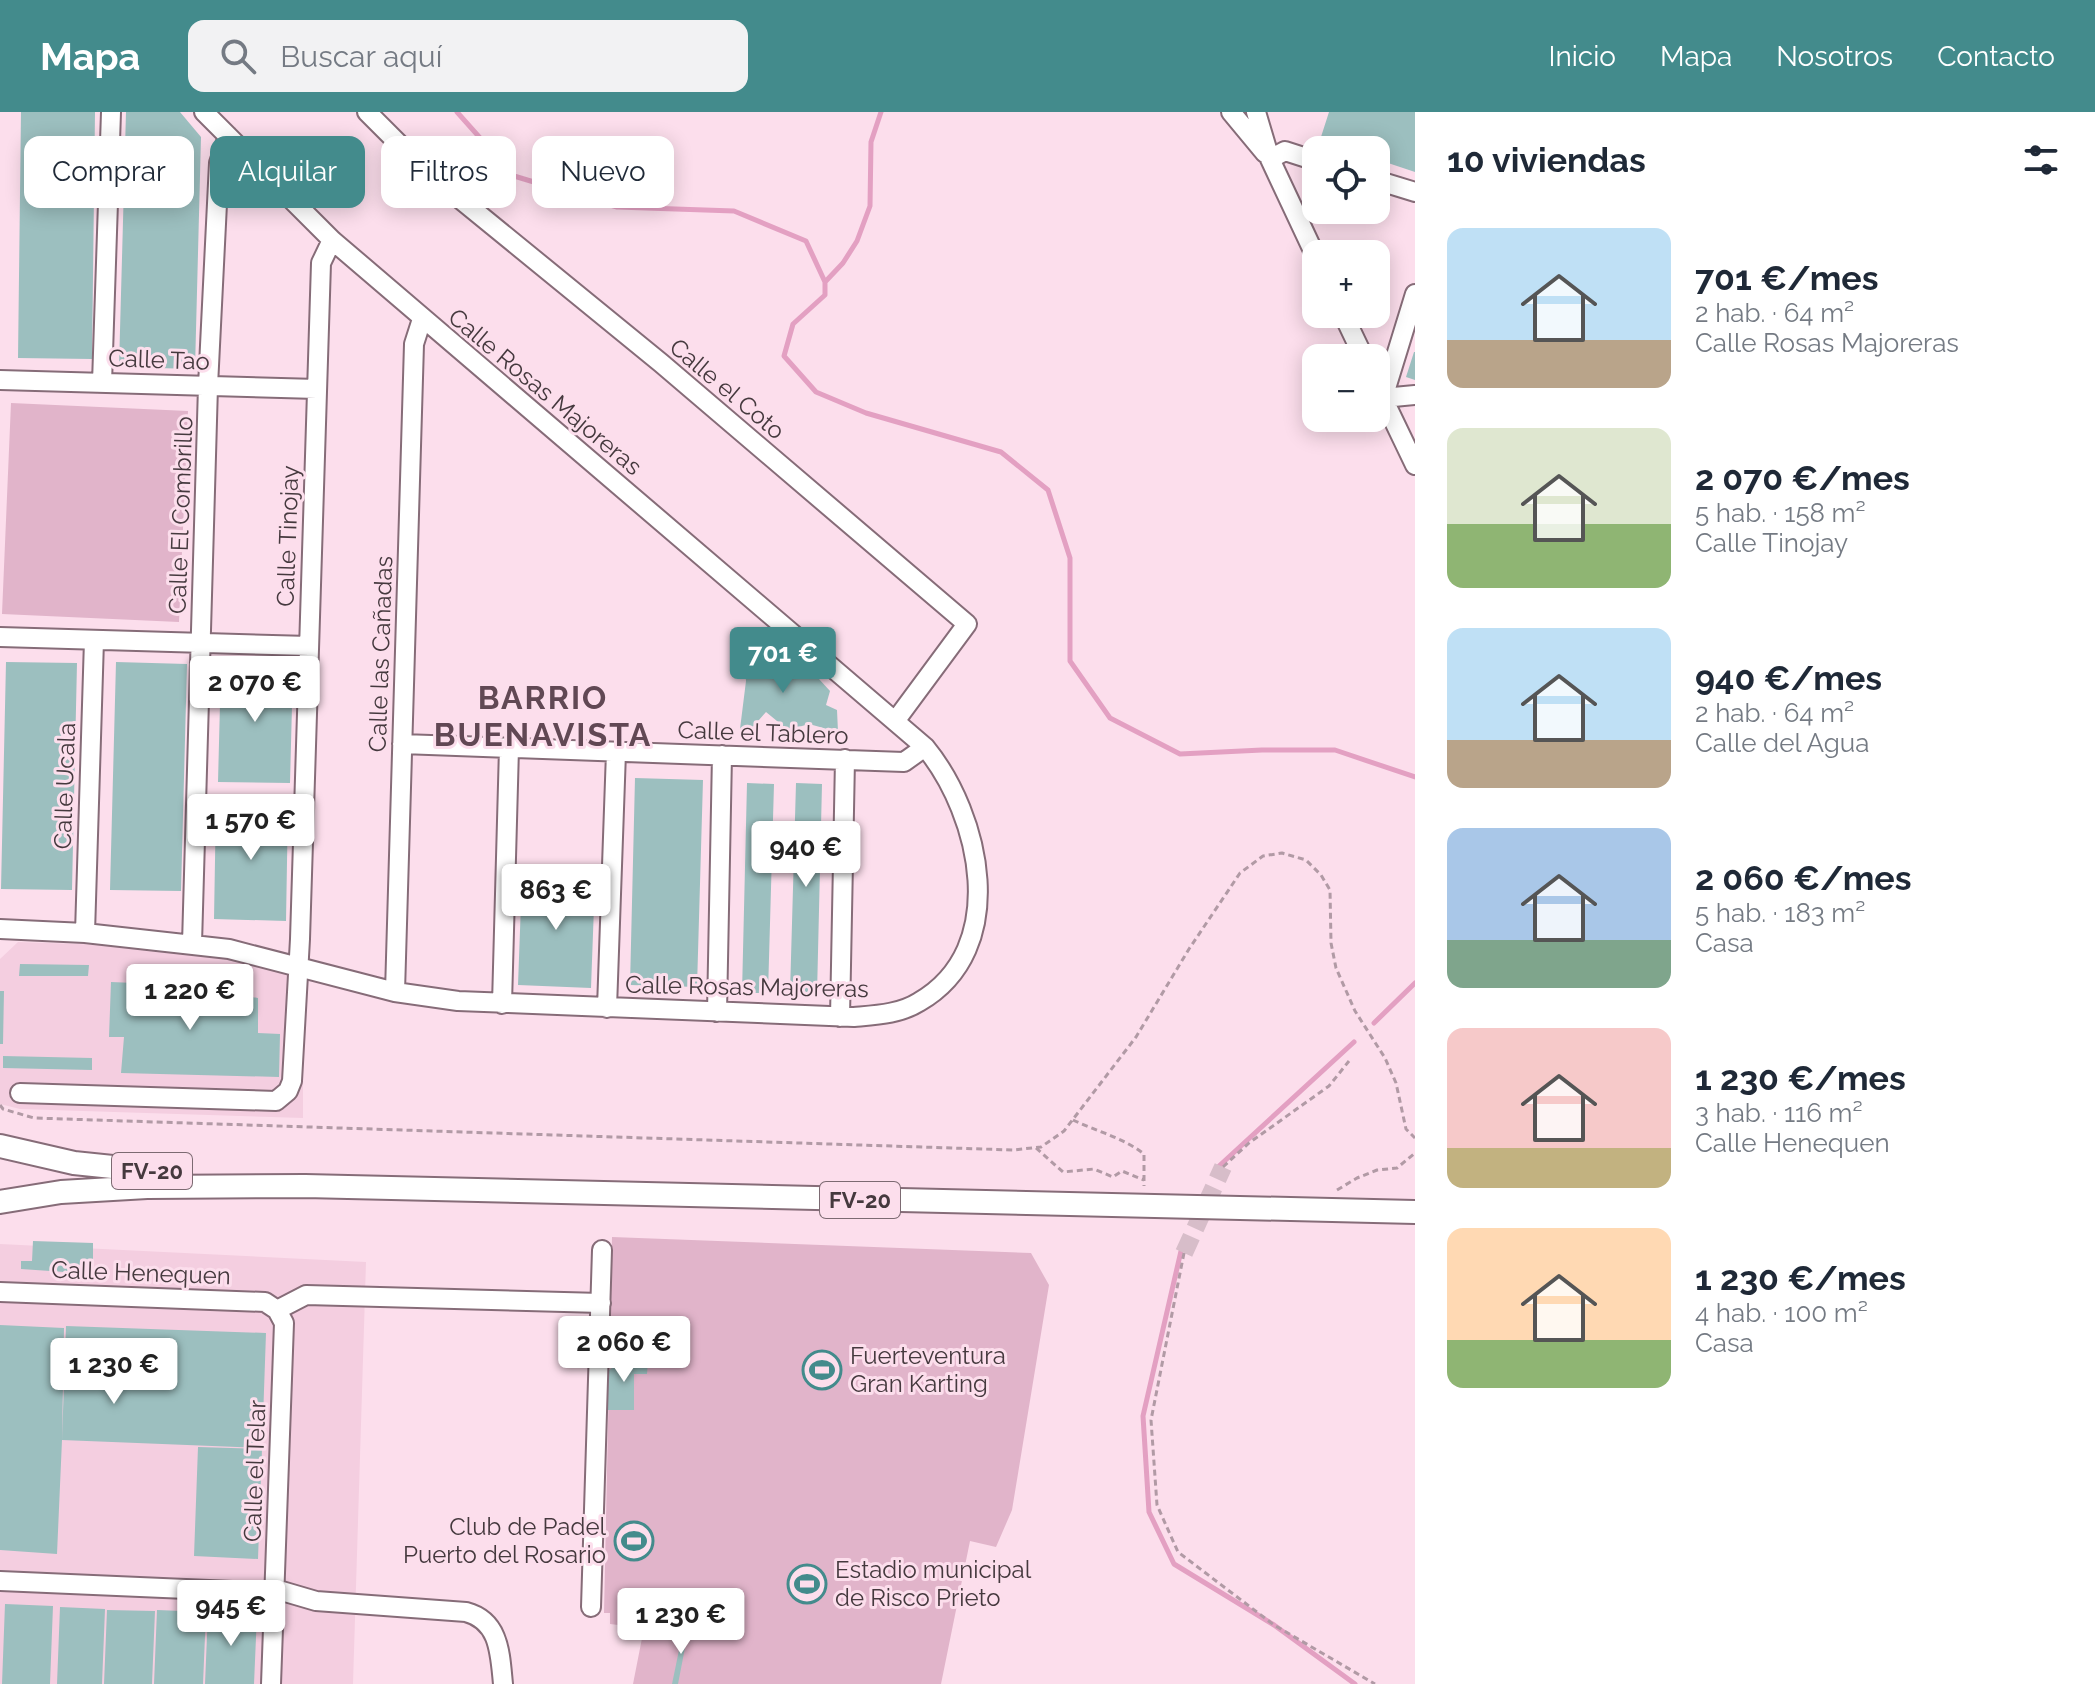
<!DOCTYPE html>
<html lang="es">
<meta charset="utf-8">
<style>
body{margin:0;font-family:Raleway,sans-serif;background:#f2f2f3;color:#1f2937;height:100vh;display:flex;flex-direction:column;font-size:30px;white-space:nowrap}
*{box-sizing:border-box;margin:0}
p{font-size:26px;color:#747a83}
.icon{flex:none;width:44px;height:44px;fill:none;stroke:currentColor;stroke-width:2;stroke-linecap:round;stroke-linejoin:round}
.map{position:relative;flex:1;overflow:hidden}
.drawer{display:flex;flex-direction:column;background:#fff;width:680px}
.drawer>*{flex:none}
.guide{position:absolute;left:24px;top:24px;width:760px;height:72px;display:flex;gap:16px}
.fabs{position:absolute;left:1302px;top:24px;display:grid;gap:16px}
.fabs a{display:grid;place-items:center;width:88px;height:88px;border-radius:16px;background:#fff;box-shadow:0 4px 20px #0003;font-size:40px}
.price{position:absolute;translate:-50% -68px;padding:0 18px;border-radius:8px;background:#fff;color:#222;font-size:26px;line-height:52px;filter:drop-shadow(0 2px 4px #0008)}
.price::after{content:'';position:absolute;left:50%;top:48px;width:24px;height:18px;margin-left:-12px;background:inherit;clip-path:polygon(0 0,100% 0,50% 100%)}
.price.on{background:#438b8c;color:#fff}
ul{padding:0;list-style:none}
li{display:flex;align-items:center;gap:24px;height:200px;padding:0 32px}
li span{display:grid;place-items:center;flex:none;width:224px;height:160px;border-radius:16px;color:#555}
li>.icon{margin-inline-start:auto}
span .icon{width:96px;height:96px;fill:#fffc;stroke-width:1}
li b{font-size:34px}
h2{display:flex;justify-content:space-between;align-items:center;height:96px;padding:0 32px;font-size:34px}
.chip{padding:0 28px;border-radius:16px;background:#fff;box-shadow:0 4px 20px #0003;font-size:28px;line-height:72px}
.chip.on{background:#438b8c;color:#fff}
header{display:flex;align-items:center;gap:48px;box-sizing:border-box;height:112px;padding:0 40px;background:#438b8c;color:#fff}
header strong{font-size:38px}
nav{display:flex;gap:44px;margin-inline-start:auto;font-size:28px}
.search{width:560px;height:72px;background:#f2f2f3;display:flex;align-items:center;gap:20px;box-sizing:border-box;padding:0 28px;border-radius:16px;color:#747a83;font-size:30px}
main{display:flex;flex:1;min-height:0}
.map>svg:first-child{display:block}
.built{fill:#f4cee0}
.green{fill:#e1b4ca}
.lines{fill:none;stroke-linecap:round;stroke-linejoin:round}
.stream{stroke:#e3a0c2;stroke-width:5}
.building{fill:#9cbfbf}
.minor-tunnel{stroke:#d7bdc9;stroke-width:18;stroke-dasharray:18 9;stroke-linecap:butt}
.minor-casing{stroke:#866c78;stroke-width:22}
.major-casing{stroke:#866c78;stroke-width:26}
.path{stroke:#b19aa5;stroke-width:3;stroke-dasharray:6 4;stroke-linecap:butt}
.minor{stroke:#fff;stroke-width:18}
.major{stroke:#fff;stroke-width:22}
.labels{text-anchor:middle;stroke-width:6;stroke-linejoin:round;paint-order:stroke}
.shield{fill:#fcdeec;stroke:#7c6a72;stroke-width:2}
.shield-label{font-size:22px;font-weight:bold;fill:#45393e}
.street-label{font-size:24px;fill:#45393e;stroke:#fcdeec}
.poi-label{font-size:24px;fill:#45393e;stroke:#fcdeec;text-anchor:start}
.district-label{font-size:32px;font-weight:bold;letter-spacing:2px;fill:#614854;stroke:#fcdeec}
</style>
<header>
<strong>Mapa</strong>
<div class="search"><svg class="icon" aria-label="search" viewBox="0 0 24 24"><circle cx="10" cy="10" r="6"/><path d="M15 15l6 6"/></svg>Buscar aquí</div>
<nav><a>Inicio</a><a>Mapa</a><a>Nosotros</a><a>Contacto</a></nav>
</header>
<main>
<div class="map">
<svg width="1415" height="1572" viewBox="0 0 1415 1572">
<rect width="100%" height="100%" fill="#fcdeec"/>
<path class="built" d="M18,830L137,834L235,848L303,866V1006L20,997L0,992V847Z
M0,1132L366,1150L353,1572H0Z"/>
<path class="green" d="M11,291L188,299L179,510L2,502Z
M612,1125L1031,1141L1049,1173L1012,1398L996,1435L970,1429L941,1572H633L644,1516L610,1512V1501H604Z"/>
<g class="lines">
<path class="stream" d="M457,0L514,64L617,95L734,99L806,129L825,170V183L793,212L784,244L816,280L866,301L1001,340L1048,378L1070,446V549L1110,606L1180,642L1262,638H1335L1415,665
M825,170L843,151L857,129L870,94L871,30L881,0
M1374,911L1415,871
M1218,1055L1354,930
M1181,1139L1143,1304L1149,1400L1174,1452L1274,1513L1355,1572"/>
</g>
<path class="building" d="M21,0H95L92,247L18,246Z
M126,0H180L201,25L195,257L119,255Z
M1329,0H1415V60L1376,47V38H1349L1320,28Z
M1414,240H1415V268L1406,265Z
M751,524L755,538L776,555L800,556L806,565L819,567L830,579L826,593L837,598L838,620L809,612L788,618L766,600L751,617H740L746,569L742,525Z
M6,550L77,551L72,778L1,777Z
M116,550L187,552L181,779L110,778Z
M221,553L293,555L290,671L218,670Z
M635,666L703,668L697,875L630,873Z
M747,671L774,672L768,881H742Z
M796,671L822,672L817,882L790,881Z
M216,690L288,692L286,809L214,807Z
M522,764L595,767L591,876L518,873Z
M20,852L89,853L88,864H19Z
M111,870L182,873L258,886V921L280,922L279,965L121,961L124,925H109Z
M0,879H4L3,932H0Z
M3,944L92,946V958L3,956Z
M33,1129L93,1131V1148H80L79,1161L21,1157V1149H32Z
M0,1213L64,1216L62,1328L66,1214L266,1221L262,1336L62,1328L57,1442L0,1438Z
M622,1248L648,1249L647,1262H634V1298H607L608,1259Z
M198,1335L262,1337L258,1447L194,1444Z
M5,1492L53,1494L50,1572H2Z
M60,1495L105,1497L102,1572H57Z
M107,1498L155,1499L152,1572H104Z
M157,1498L206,1500L203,1572H154Z
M208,1500L257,1502L254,1572H205Z
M684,1514L689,1515L678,1572H672Z"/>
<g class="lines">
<path class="minor-tunnel" d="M1184,1141L1223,1055"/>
<defs>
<path id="minor" d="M367,0L427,60L661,251L967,512L896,608
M1231,0L1265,41
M1256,0L1270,47L1316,145
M1270,47L1285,39L1316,49
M1376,68L1415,80
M1415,182L1383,286L1415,283
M1343,202L1364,246
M0,268L317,277
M102,271L111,0
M1378,276L1415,353
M0,525L309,534
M402,632L904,650L925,635
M0,817L85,821L229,837L395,880L458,889L854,905C876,903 900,902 919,890C1011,837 981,703 925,635L332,128L204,0
M85,821L94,528
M192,832L208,274L219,51L228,24
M395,880L414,232L422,207
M502,892L509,636
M607,896L616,640
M717,900L722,643
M840,905L845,647
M20,981L276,989L288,979L292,969L300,827L321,151L332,128
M0,1180L265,1190L277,1198L284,1211L271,1572
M277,1198L306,1183L601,1191
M0,1469L258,1480L275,1477L316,1489L466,1500C500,1509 500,1542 503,1572
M591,1495L602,1138"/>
<path id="major" d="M0,1034L74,1051L180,1062
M0,1090L61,1080L147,1075L305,1074L1415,1100"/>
</defs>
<use href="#minor" class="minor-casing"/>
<use href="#major" class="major-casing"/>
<path class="path" d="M0,993L3,997L34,1006L1013,1038L1041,1035L1064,1019L1136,925L1189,837L1240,761L1263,744L1282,741L1306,748L1321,763L1330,778L1331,831L1336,856L1355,899L1385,946L1396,971L1406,1017L1415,1026
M1073,1008C1096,1019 1124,1026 1144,1042V1074
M1036,1036L1063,1060L1094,1057L1113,1065L1122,1059L1144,1068
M1223,1055L1249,1031L1329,974L1349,949
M1337,1078L1357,1066L1377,1058L1397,1056L1415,1041
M1184,1141L1151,1308L1157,1393L1178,1440L1274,1513L1375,1572"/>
<use href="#minor" class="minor"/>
<use href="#major" class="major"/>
</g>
<defs>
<symbol id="stadium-ring" viewBox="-11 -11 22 22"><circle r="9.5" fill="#fcdeec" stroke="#438b8c" stroke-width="1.5"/><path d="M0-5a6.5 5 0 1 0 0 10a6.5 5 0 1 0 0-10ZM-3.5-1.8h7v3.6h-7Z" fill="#438b8c"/></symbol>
</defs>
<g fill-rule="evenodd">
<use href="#stadium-ring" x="800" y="1236" width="44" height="44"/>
<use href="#stadium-ring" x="612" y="1407" width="44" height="44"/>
<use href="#stadium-ring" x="785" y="1450" width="44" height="44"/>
</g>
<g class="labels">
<g class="shield">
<rect x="112" y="1041" width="80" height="36" rx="6"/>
<rect x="820" y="1070" width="80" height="36" rx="6"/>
</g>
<g class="shield-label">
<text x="152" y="1067">FV-20</text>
<text x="860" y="1096">FV-20</text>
</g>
<g class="street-label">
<text transform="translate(159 248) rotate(2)" y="8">Calle Tao</text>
<text transform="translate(727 277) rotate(40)" y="8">Calle el Coto</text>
<text transform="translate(545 280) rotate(40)" y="8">Calle Rosas Majoreras</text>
<text transform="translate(181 403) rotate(-88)" y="8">Calle El Combrillo</text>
<text transform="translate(288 424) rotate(-88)" y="8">Calle Tinojay</text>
<text transform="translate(381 542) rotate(-88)" y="8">Calle las Cañadas</text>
<text transform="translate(763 621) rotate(2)" y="8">Calle el Tablero</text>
<text transform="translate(65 674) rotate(-88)" y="8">Calle Ucala</text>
<text transform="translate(747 875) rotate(1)" y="8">Calle Rosas Majoreras</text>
<text transform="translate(141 1161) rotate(2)" y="8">Calle Henequen</text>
<text transform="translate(255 1359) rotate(-88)" y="8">Calle el Telar</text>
</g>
<g class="poi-label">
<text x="850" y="1252">Fuerteventura<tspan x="850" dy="28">Gran Karting</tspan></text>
<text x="606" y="1423" text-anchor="end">Club de Padel<tspan x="606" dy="28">Puerto del Rosario</tspan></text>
<text x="835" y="1466">Estadio municipal<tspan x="835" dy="28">de Risco Prieto</tspan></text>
</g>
<g class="district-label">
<text x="543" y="597">BARRIO<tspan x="543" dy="37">BUENAVISTA</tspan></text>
</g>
</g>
</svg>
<div class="fabs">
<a><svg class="icon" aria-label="locate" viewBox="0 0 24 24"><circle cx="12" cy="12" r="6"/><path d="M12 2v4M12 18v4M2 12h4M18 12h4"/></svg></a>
<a>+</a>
<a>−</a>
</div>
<b class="price on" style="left:783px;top:583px">701 €</b>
<b class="price" style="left:255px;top:612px">2 070 €</b>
<b class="price" style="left:251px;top:750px">1 570 €</b>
<b class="price" style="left:806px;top:777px">940 €</b>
<b class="price" style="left:556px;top:820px">863 €</b>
<b class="price" style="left:190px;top:920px">1 220 €</b>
<b class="price" style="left:624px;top:1272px">2 060 €</b>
<b class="price" style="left:114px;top:1294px">1 230 €</b>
<b class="price" style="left:231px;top:1536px">945 €</b>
<b class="price" style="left:681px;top:1544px">1 230 €</b>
<div class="guide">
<a class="chip">Comprar</a>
<a class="chip on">Alquilar</a>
<a class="chip">Filtros</a>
<a class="chip">Nuevo</a>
</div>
</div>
<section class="drawer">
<h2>10 viviendas<svg class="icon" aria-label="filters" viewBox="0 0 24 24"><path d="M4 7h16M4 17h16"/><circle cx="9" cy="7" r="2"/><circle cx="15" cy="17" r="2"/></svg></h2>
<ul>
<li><span style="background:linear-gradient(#bfe0f5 70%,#b9a48a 0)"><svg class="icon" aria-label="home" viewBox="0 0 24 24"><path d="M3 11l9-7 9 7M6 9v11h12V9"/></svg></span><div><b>701 €/mes</b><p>2 hab. · 64 m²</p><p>Calle Rosas Majoreras</p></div></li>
<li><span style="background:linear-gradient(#dfe7d0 60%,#8fb573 0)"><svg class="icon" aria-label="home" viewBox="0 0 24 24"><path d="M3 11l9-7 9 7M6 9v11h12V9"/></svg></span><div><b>2 070 €/mes</b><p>5 hab. · 158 m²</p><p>Calle Tinojay</p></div></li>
<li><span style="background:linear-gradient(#bfe0f5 70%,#b9a48a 0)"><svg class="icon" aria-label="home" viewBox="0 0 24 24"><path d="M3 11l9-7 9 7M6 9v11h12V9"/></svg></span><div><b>940 €/mes</b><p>2 hab. · 64 m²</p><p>Calle del Agua</p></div></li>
<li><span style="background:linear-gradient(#a9c7e8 70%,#7fa58c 0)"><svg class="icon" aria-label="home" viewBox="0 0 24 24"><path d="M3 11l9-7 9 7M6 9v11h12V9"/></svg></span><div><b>2 060 €/mes</b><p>5 hab. · 183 m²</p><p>Casa</p></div></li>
<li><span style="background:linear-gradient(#f6c9c9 75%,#c2b280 0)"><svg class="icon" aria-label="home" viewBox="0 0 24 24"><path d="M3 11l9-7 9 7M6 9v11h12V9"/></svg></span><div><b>1 230 €/mes</b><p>3 hab. · 116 m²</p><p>Calle Henequen</p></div></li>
<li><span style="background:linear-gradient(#ffd9b3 70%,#8fb573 0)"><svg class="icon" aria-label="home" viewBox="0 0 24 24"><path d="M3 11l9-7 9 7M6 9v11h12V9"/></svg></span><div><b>1 230 €/mes</b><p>4 hab. · 100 m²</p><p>Casa</p></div></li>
</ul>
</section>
</main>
